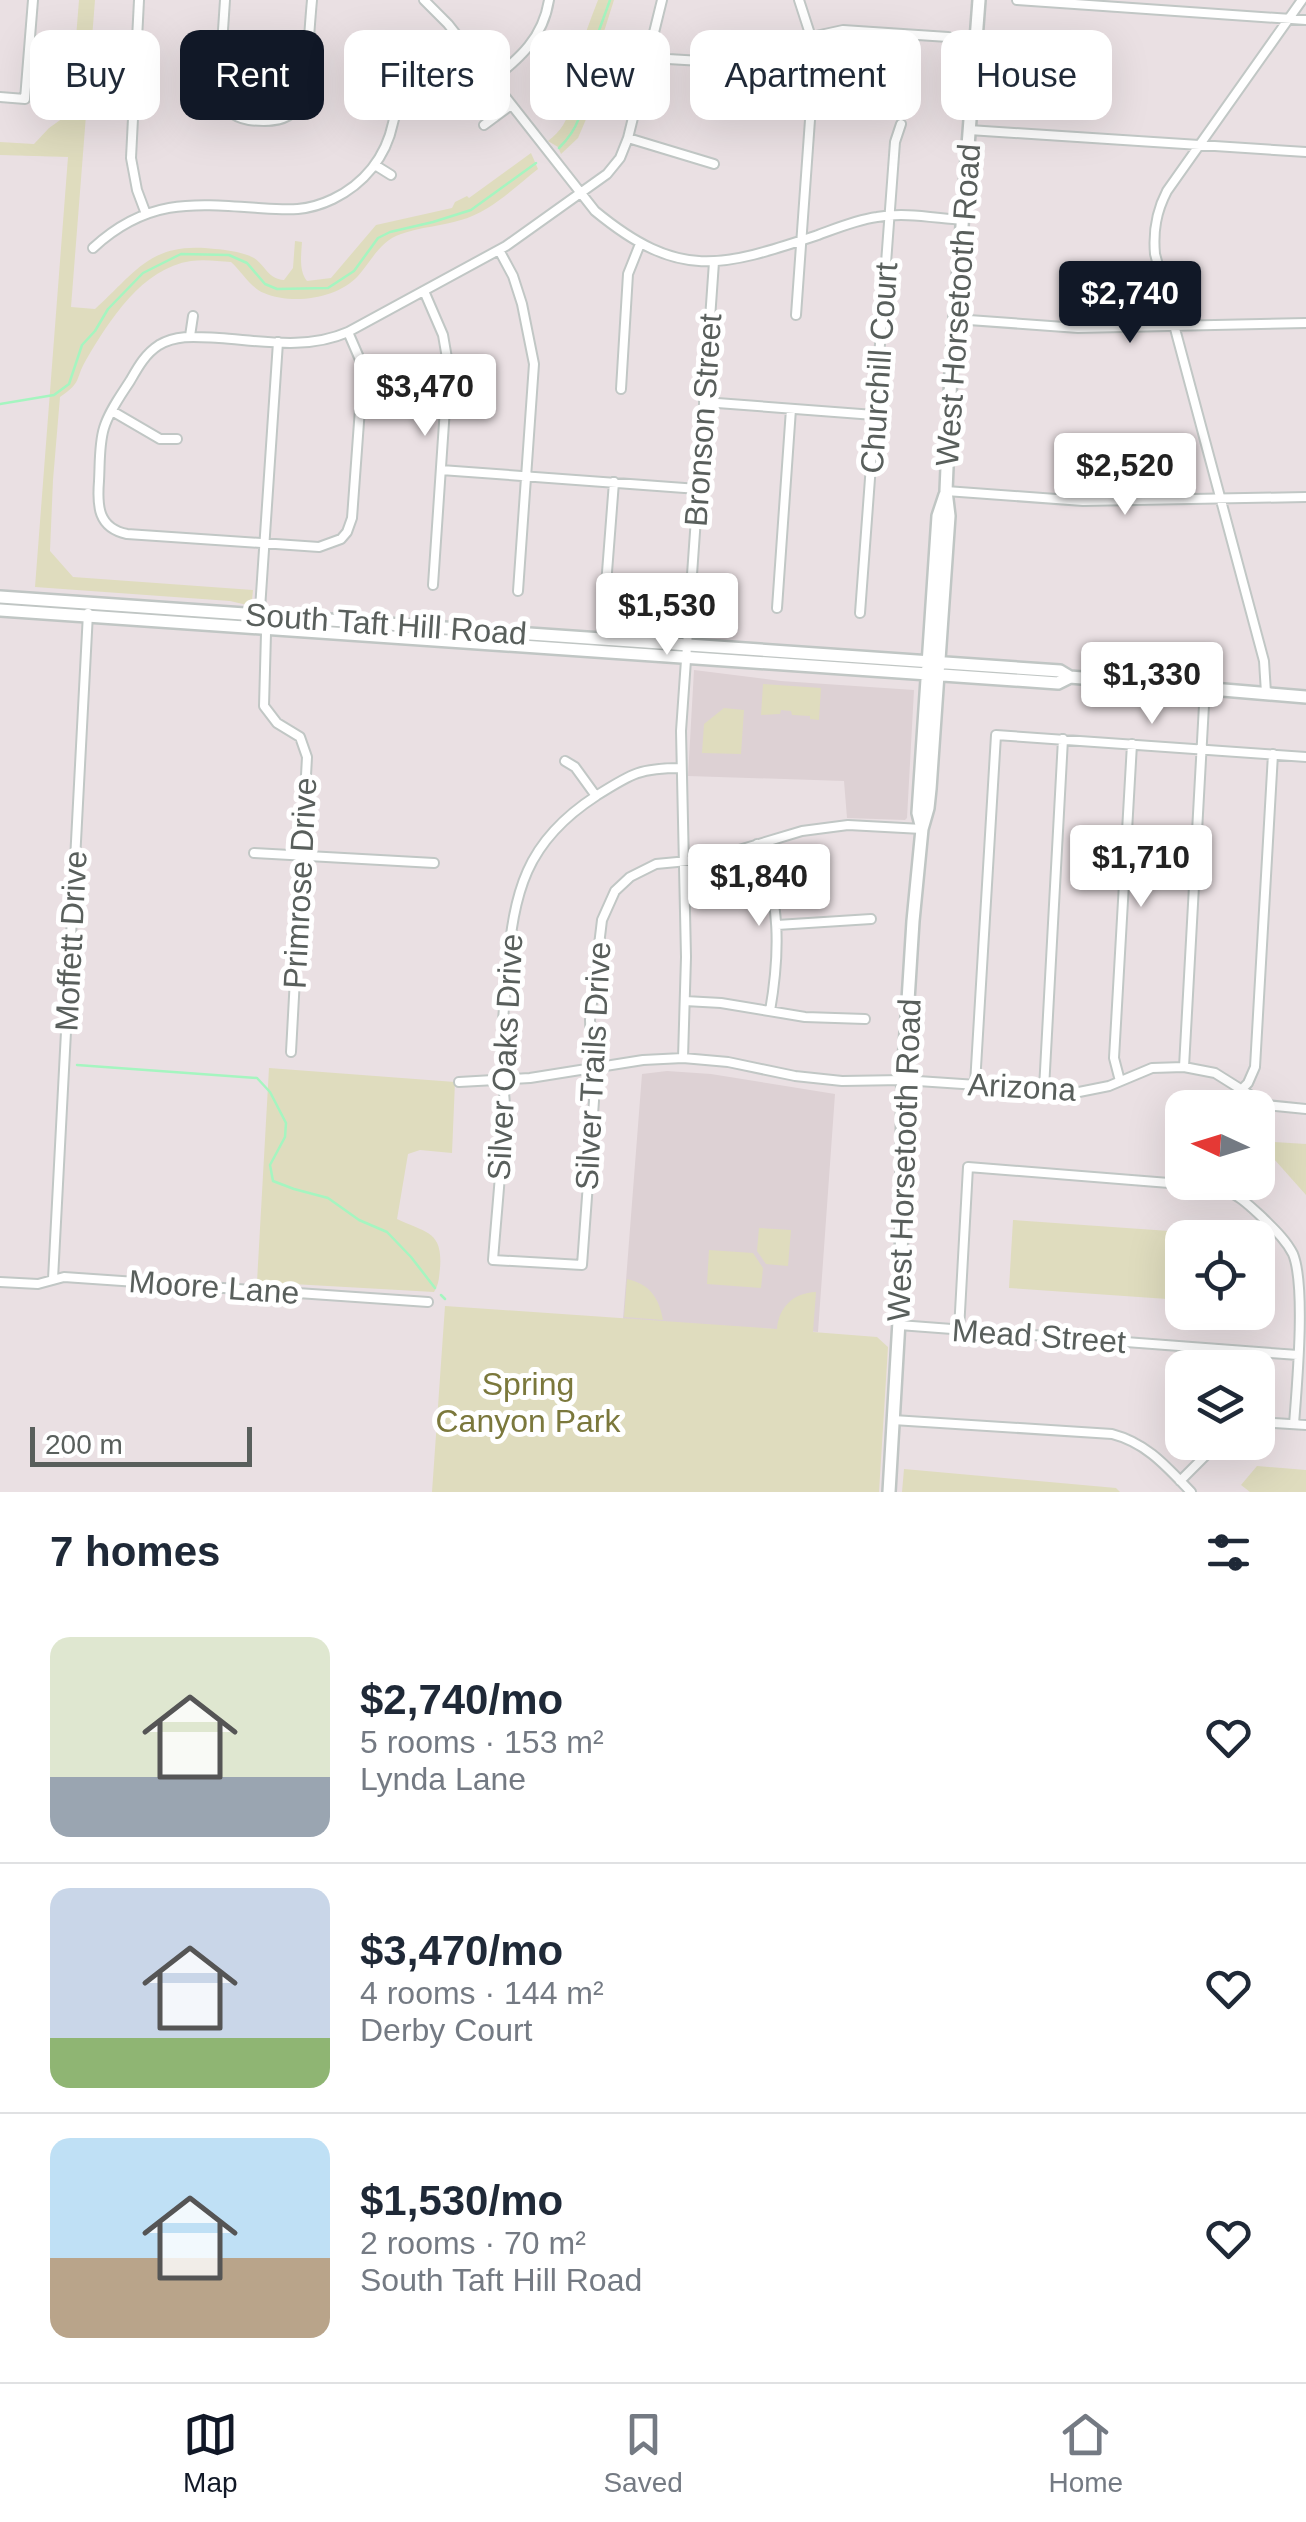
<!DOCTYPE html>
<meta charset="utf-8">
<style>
body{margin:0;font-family:Helvetica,sans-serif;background:#f2f2f3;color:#1f2937;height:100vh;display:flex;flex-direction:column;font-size:38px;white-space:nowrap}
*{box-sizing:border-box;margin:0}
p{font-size:32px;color:#747a83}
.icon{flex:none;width:55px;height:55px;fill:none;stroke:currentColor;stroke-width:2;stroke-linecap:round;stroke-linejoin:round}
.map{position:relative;height:1492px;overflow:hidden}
.details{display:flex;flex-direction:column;background:#fff;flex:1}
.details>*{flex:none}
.top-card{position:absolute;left:30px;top:30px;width:1248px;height:90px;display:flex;gap:20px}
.needle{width:65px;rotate:274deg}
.controls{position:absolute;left:1165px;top:1090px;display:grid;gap:20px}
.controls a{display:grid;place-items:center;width:110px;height:110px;border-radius:20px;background:#fff;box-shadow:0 10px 40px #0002;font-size:50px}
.scale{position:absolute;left:30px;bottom:25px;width:222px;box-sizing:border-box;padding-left:10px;border:5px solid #595f5c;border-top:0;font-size:28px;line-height:35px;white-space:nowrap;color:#595f5c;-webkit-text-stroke:8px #fff;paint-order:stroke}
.price{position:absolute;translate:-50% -85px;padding:0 22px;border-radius:10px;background:#fff;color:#222;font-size:32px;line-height:65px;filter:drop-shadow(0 2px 5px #0008)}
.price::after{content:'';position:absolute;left:50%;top:60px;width:30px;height:22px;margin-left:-15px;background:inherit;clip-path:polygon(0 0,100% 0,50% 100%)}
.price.active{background:#111827;color:#fff}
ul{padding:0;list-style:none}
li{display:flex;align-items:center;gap:30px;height:250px;padding:0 50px}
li+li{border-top:2px solid #e0e1e3}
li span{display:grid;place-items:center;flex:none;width:280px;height:200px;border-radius:20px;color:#555}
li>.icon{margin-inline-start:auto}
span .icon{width:120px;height:120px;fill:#fffc;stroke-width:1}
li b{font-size:42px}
h2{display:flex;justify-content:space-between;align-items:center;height:120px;padding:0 50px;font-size:42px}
.tag{padding:0 35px;border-radius:20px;background:#fff;box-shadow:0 10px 40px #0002;font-size:35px;line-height:90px}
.tag.active{background:#111827;color:#fff}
.menu{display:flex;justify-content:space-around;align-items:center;height:140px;border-top:2px solid #e0e1e3;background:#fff;font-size:28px;color:#747a83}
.menu a{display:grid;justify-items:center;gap:5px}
.menu .active{color:#111827}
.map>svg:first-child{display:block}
.education{fill:#ddd1d4}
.green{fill:#dfdcbe}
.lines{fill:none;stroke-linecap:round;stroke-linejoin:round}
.stream{stroke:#a5f5c0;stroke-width:2.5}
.street-casing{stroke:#c1c7c5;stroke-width:12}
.secondary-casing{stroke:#c0c6c4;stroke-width:16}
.street{stroke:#fff;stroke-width:8}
.secondary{stroke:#fff;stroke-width:11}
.labels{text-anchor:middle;stroke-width:10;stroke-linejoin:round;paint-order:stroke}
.street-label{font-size:32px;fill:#595f5c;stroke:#fff}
.park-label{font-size:32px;fill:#7b783c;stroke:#fff}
</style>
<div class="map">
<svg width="1306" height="1492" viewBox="0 0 1306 1492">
<rect width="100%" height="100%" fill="#eae0e3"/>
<path class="education" d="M694,670L781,681L914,690L907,818L905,820L847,818L844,781L688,776Z
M667,1071L711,1074L835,1094L818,1332L623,1319L642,1074Z"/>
<path class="green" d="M79,0H95L71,307L95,309C137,271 151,241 215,249C227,250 243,252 254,258C266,266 268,279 284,280L293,268L295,241L302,242C301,256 299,271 307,281L331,278L376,225L452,208L455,202L467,196L469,198L531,153L538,169C515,187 490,212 461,220C442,226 420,227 401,234C380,241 372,260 358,276C337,299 292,305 264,293C251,288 241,271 231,262C218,261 204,259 191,261C142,268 109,321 86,360C74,381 83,381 60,397L53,480L50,551L73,577L253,590L252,600L247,605L230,601L35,587L68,157L0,155V142L34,144L49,128L70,113Z
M598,0H614L595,60L587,117L578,138L561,154L558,147L548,141C576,120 569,98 575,68C581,44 590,21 598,0Z
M763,684L821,688L819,720L810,719V716L792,715L791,711L781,710L780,714L761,715Z
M724,708L744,710L741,754L702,753L704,724Z
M269,1068L455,1082L452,1153L420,1150L408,1154L397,1219C426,1233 443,1231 440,1268C439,1278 439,1284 434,1292L257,1282Z
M1258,1141L1306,1144V1195Z
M1013,1220L1212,1234L1215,1237L1182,1238V1300L1009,1288Z
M759,1228L791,1230L788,1266L766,1264L757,1251Z
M709,1250L753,1253L763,1268L761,1288L707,1284Z
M627,1279C649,1284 659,1297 663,1320L624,1317Z
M816,1292L813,1332L877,1337L888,1347L879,1492H432L445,1306L777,1329C779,1307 793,1293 816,1292Z
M1257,1466L1306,1470V1492H1250L1241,1485Z
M904,1469L1116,1488L1120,1492H902Z"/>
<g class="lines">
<path class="stream" d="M559,148C590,117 579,97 589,60C595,40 603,20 610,0
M0,404L54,395L69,384L82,345L95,331L108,309L143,273L181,254L229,255L247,263L265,284L277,289L328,288L354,271L378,238L390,232L433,222L471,210L536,163
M77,1065L257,1078L270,1092L286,1123L285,1137L270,1165L273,1181L294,1189L328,1198L359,1220L387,1232L411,1257L435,1288
M441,1295L445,1299"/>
<defs>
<path id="street" d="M139,0L131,158L137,190L146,214
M225,0L219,90C222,107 231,117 249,120C298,126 304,106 307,62C309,41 310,21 312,0
M424,0L448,24L595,211C680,281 721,267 818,235C837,228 856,220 877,217C905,212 934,218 962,220
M1017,0L1306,20
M811,37L843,30L948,37
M649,54L668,59L718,62
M491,81C520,58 543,38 549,0
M0,97L25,99L33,0
M484,125L511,105
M969,130L1306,152
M628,138L714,164
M375,165L391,175
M93,248C146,199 191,203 258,208C287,210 306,212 333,199C364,184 386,157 393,123C398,105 398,88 408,72C419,54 437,43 454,32
M499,250L513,276L522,304L534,364L518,591
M424,291L443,335L448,364L433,585
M796,315L814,64L811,37L799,0
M955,319L1078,328L1306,323
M348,332L361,362L362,381L352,518L347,532L341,539L319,547L127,534C98,528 97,506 99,481C100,464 99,444 104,428C109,411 121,395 130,381C138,367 145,354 159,345C178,334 198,337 219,338C262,341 307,350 348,332L506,246L607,174L620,158L628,138L662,0
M190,336L193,316
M278,342L260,609L266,633L264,706L277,723L300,737L307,757L291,1052
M621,389L628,274L640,244
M704,402L874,415
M112,411L160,439H177
M441,470L698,489
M946,491L1083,501L1306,497
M605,598L614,482
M777,608L791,409
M860,613L895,142L901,124
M1266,693L1264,661L1155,254C1153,231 1156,212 1167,191L1302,0
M565,761L575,767L596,796
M681,768C639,768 631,774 596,796C525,842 514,892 507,971C505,1001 501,1032 501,1062C501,1077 505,1092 505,1108C502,1158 497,1209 493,1260L582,1265L594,1101L595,1067L591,1046L590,1020L602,920L615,891L630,877L656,864L709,859L802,831L848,825L922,829
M757,844C781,899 780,953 770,1011
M254,853L434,863
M777,925L871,919
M685,1001L721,1003L805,1017L865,1019
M683,1058L686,957L681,731L714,262
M1184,1067L1205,687
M1120,1081L1114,1058L1132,744
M459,1082L530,1078L643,1060L683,1058L728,1062L795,1076L842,1081L903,1080L1079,1092L1109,1086L1152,1068L1184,1067L1215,1073L1266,1105L1306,1109
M975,1084L996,735L1306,757
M1044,1089L1063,739
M1242,1089L1248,1083L1255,1067L1273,754
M53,1279L88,613
M0,1282L38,1284L64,1277L428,1302
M899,1325L1298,1355
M959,1330L968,1167L1219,1187C1238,1194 1249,1205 1263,1218C1274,1229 1286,1240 1293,1254C1306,1286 1297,1385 1294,1424
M893,1420L1112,1434C1147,1443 1167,1467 1191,1492
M1258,1422L1306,1425
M1180,1481L1219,1442"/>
<path id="secondary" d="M0,597L1060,671L1070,677L1306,697
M0,610L1058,683L1070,677
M922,829L918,813L938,516L945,495
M889,1492L901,1287L903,1080L913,921L922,829L928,808L930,789L949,516L946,491L951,372L979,0"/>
</defs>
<use href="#street" class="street-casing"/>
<use href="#secondary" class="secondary-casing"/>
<use href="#street" class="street"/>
<use href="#secondary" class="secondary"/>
</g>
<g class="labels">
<g class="street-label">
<text transform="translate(958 305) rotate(-86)" y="11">West Horsetooth Road</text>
<text transform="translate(879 368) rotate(-86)" y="11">Churchill Court</text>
<text transform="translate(703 420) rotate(-86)" y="11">Bronson Street</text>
<text transform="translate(386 624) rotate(4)" y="11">South Taft Hill Road</text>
<text transform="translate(300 883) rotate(-87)" y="11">Primrose Drive</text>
<text transform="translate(71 941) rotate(-87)" y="11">Moffett Drive</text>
<text transform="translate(505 1057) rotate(-87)" y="11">Silver Oaks Drive</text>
<text transform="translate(593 1066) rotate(-87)" y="11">Silver Trails Drive</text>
<text transform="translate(1022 1087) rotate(3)" y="11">Arizona</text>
<text transform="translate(904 1160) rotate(-88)" y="11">West Horsetooth Road</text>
<text transform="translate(214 1287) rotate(4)" y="11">Moore Lane</text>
<text transform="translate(1039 1336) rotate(4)" y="11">Mead Street</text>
</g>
<g class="park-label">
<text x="528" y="1395">Spring<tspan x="528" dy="37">Canyon Park</tspan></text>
</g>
</g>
</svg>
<div class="controls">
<a><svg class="needle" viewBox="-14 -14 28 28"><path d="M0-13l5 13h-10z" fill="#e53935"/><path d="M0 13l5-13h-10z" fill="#747a83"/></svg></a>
<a><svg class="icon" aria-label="locate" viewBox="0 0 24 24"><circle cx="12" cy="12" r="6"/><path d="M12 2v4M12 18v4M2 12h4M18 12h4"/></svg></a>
<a><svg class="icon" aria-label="layers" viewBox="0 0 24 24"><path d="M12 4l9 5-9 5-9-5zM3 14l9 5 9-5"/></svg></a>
</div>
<div class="scale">200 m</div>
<b class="price active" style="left:1130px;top:346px">$2,740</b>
<b class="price" style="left:425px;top:439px">$3,470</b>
<b class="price" style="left:1125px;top:518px">$2,520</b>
<b class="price" style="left:667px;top:658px">$1,530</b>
<b class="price" style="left:1152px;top:727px">$1,330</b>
<b class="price" style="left:1141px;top:910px">$1,710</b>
<b class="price" style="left:759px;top:929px">$1,840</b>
<div class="top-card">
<a class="tag">Buy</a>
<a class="tag active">Rent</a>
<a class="tag">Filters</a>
<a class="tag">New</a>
<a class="tag">Apartment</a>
<a class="tag">House</a>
</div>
</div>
<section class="details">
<h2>7 homes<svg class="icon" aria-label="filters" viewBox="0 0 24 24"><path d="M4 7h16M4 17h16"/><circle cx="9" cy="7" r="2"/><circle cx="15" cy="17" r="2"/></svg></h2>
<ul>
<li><span style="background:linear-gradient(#dfe7d0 70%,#9aa5b1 0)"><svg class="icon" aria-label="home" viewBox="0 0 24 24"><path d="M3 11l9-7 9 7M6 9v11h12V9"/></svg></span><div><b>$2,740/mo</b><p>5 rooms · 153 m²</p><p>Lynda Lane</p></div><svg class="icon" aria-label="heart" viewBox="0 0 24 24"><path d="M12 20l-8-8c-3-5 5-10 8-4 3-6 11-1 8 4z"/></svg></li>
<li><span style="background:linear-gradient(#c9d6e8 75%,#8fb573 0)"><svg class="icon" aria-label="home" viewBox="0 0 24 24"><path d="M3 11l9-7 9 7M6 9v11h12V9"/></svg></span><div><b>$3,470/mo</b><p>4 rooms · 144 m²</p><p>Derby Court</p></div><svg class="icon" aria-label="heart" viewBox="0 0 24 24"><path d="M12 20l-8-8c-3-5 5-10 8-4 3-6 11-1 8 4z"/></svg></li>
<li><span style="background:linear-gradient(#bfe0f5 60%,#b9a48a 0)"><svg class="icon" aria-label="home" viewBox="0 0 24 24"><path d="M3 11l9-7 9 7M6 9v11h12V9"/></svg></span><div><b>$1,530/mo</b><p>2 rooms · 70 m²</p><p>South Taft Hill Road</p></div><svg class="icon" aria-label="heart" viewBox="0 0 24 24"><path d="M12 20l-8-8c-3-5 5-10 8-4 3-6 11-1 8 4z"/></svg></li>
</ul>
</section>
<nav class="menu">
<a class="active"><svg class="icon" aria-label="map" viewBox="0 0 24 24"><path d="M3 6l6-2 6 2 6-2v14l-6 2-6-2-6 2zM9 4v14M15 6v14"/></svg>Map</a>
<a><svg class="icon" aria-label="saved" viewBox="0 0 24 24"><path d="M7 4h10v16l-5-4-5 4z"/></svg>Saved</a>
<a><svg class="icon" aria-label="home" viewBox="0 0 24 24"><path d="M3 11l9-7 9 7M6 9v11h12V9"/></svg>Home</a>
</nav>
